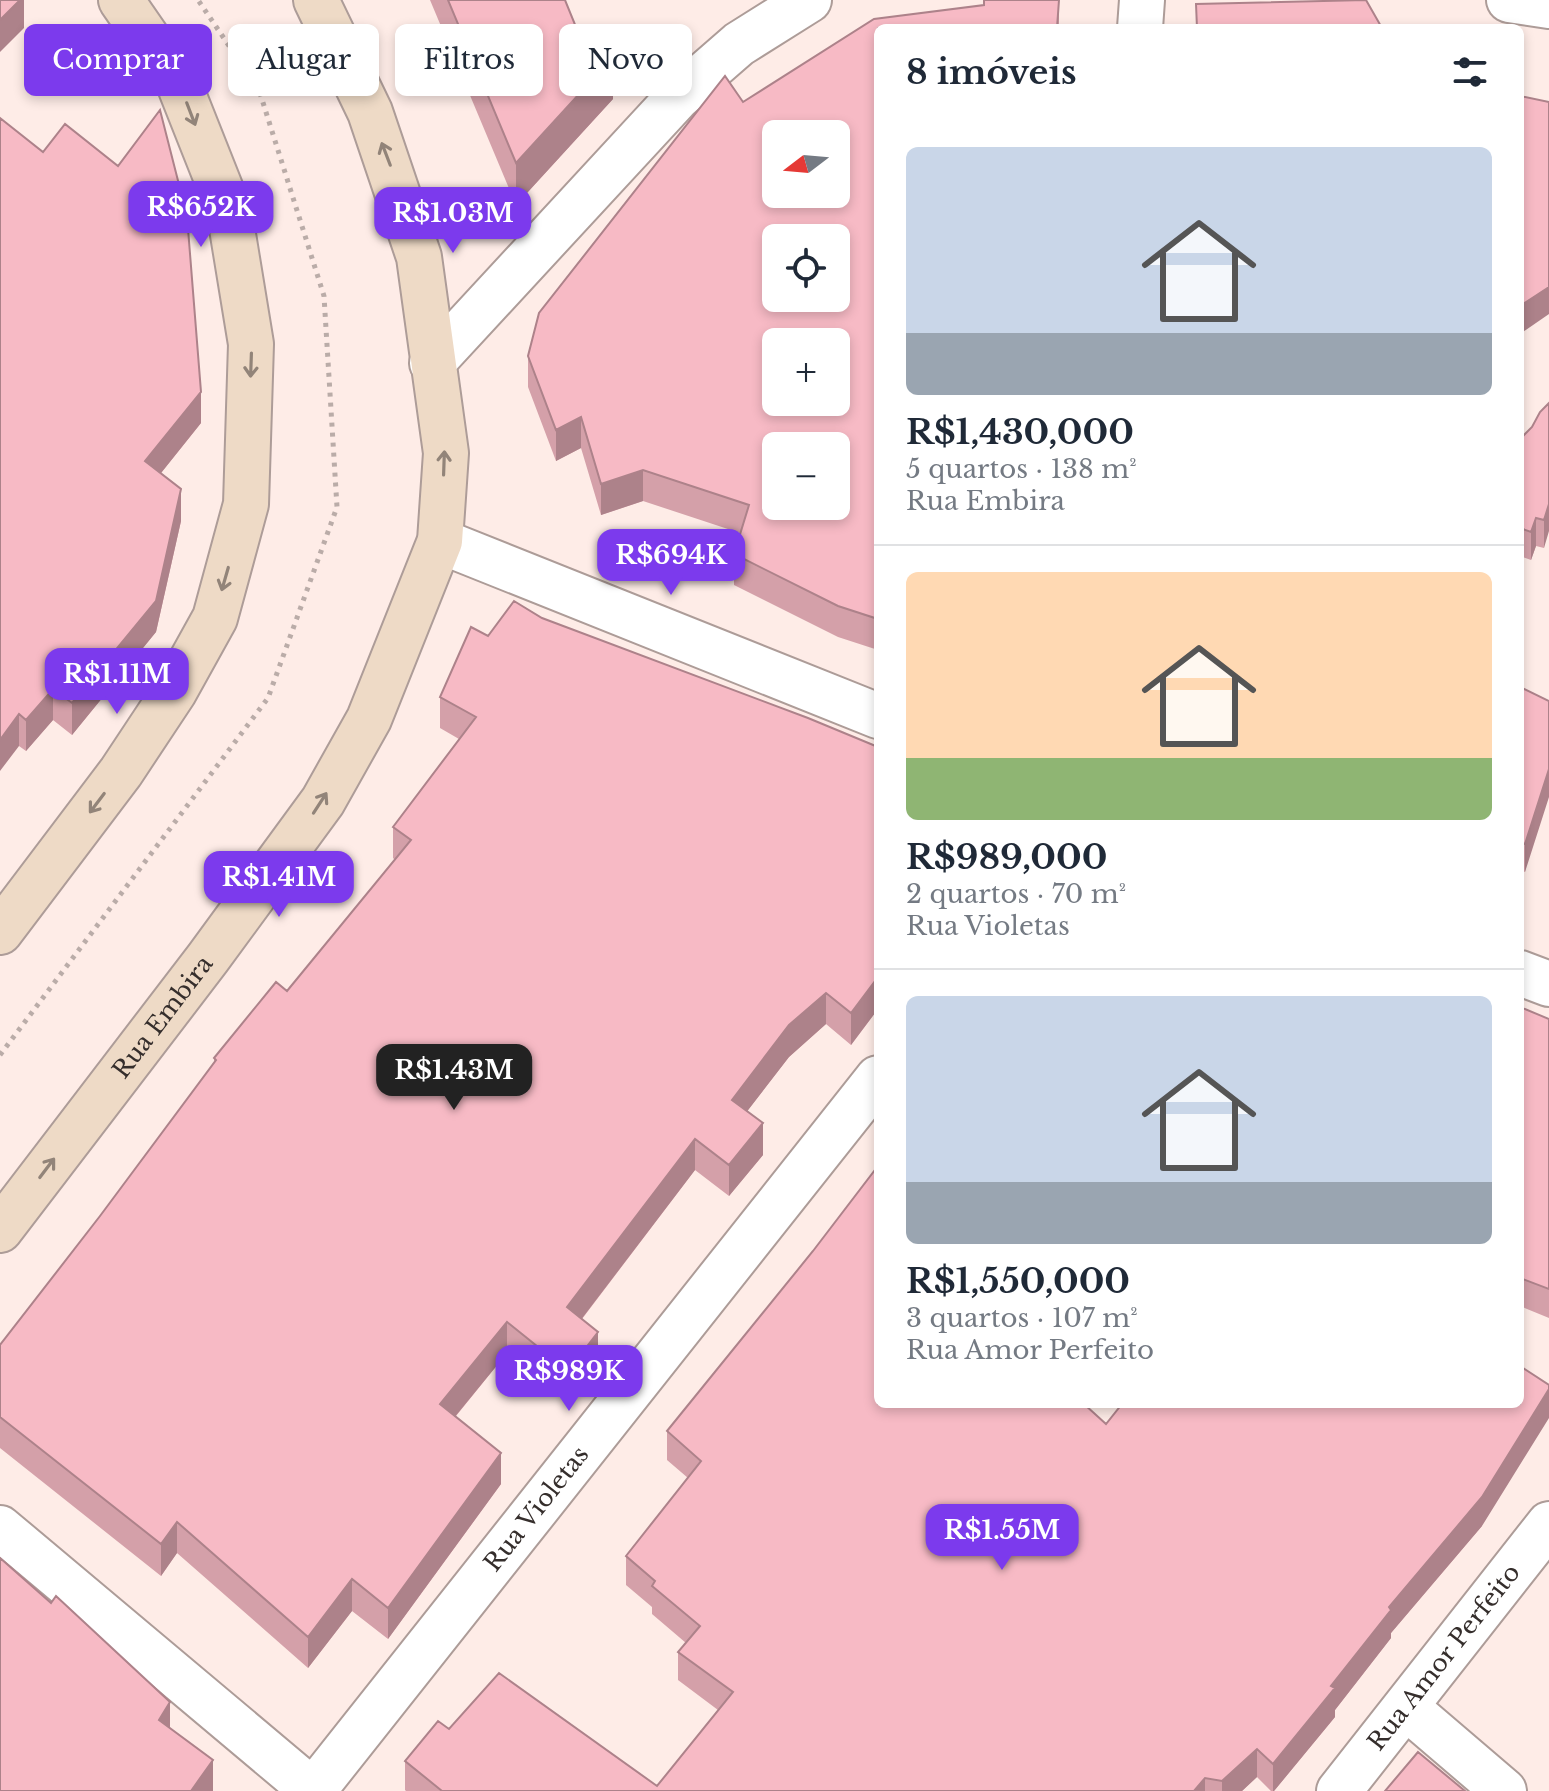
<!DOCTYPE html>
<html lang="pt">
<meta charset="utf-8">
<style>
body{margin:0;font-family:"Libre Baskerville",serif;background:#f6f6f7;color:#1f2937;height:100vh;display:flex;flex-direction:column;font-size:30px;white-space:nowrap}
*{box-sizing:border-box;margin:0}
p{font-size:26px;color:#747a83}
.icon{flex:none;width:44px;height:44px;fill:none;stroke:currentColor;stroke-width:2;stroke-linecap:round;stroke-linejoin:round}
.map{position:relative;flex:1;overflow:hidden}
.sheet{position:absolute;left:874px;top:24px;width:650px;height:1384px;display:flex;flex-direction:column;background:#fff;border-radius:12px;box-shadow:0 4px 12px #0003}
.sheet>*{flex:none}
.hud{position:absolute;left:24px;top:24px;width:730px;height:72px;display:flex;gap:16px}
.needle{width:52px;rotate:254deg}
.tools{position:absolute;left:762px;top:120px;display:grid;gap:16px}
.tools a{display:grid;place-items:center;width:88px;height:88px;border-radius:12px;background:#fff;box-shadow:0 4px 12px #0003;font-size:40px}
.price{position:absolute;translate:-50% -68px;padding:0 18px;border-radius:16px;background:#7c3aed;color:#fff;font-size:26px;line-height:52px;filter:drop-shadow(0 2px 4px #0008)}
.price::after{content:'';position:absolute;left:50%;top:48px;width:24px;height:18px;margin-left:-12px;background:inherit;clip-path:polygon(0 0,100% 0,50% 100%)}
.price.on{background:#222;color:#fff}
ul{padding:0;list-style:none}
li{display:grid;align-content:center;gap:16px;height:424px;padding:0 32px}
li+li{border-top:2px solid #e0e1e3}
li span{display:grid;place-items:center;height:248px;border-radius:12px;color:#555}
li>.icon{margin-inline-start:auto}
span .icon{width:144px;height:144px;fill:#fffc;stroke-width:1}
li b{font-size:34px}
h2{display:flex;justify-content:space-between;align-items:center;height:96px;padding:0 32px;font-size:34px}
.pill{padding:0 28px;border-radius:12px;background:#fff;box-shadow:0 4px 12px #0003;font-size:28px;line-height:72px}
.pill.on{background:#7c3aed;color:#fff}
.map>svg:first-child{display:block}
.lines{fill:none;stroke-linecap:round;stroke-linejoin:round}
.minor-casing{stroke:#ad9c98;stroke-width:48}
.secondary-casing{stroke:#ad9c98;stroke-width:48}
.path{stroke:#baaca8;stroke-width:5;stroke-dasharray:4 6;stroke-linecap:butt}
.minor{stroke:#fff;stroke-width:44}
.secondary{stroke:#eedac6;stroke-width:44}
.wall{fill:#d4a0a9;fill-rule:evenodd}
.shaded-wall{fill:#ad828a}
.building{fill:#f7bac5;stroke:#ad828a;stroke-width:2;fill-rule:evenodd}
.oneway{stroke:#928479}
.labels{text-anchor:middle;stroke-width:6;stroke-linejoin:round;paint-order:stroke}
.street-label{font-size:24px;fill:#352e2c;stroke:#fff}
</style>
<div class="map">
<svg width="1549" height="1791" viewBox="0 0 1549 1791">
<rect width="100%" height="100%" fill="#feece7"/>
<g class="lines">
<defs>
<g id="minor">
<path d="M1509,0L1549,6"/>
<path d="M1140,28L1142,0"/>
<path d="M432,363L677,98L739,44L809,0"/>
<path d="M440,541L878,716"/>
<path d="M1520,973L1549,984"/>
<path d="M0,1528L313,1791"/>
<path d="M1407,1708L1504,1791"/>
<path id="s1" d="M313,1791L878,1078"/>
<path id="s2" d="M1339,1791L1549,1524"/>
</g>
<g id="secondary">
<path d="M0,932L121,772L174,692L215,618L246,504L251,344L229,210L179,84L121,0"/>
<path id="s3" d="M0,1230L208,958L323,801L369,719L440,541L446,453L419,257L370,112L316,0"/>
</g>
</defs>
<use href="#minor" class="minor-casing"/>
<use href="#secondary" class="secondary-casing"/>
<path class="path" d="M0,1055L268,698L337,507L324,296L259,90L198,0"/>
<use href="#minor" class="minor"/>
<use href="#secondary" class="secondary"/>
</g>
<path class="wall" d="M430,0H565L587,64L613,99L516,205Z
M984,0H1059V28H878V650L838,637L734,585V554L740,533L643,501L601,515L581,448L556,461L528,387V356L539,313L725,76L743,102L874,19L984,5ZM776,134H836V194H776ZM776,238H836V298H776ZM776,342H836V402H776ZM776,446H836V506H776Z
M0,118L201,423L161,473L181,521L156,632L72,735L53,720L26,751L19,746Z
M1549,403L1544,548L1536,546L1531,560L1520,556V439L1532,427Z
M542,618L878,747V1009L851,1045L826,1024L789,1057L747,1111L763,1155L729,1196L695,1170L582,1319L598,1363L568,1403L507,1353L456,1416L501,1484L388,1639L352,1611L308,1668L177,1553L161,1576L0,1448V1345L100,1216L214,1063V1058L287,991L395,860L393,858V827L459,739L440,728V697L488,636Z
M1520,687L1549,701L1525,872L1520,870Z
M1520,1007L1549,1019V1318L1520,1306Z
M878,1404L1106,1424L1482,1526L1391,1633V1638L1335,1710V1717L1274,1791H1271L1257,1777L1242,1791H406L405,1790V1761L449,1729L657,1786L718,1710L678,1680V1652L686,1643L652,1614V1607L626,1585V1556L688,1478L667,1460V1431Z"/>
<path class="shaded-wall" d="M20,0H24V28L0,52V20Z
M587,54V86L613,57V99L516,205V163L566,65Z
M1549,287V314L1520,334V306Z
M201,392V423L145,493V461Z
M581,417V448L556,461V430Z
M643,470V501L601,515V484Z
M181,489V521L156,632L72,735V703Z
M1549,504V531L1544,548V520Z
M1536,518V546L1531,560V532Z
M53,689V720L26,751V720Z
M19,714V746L0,771V740Z
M1549,769V797L1525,872V844Z
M878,977V1009L851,1045V1013Z
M826,993V1024L789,1057L732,1131V1100L789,1025Z
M763,1123V1155L729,1196V1165Z
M695,1139V1170L567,1338V1307Z
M507,1322V1353L440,1435V1404Z
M598,1332V1363L568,1403V1371Z
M1549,1389V1418L1482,1526L1391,1633V1638L1335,1710V1717L1274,1791H1273V1764Z
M501,1453V1484L388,1639V1608Z
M177,1522V1553L161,1576V1544Z
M352,1579V1611L308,1668V1637Z
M170,1702V1733L159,1720Z
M1257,1749V1777L1242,1791H1222V1781Z
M213,1760V1791H191Z
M1205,1778V1791H1194Z"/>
<path class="building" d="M0,0H20L0,20Z
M448,0H565L587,54L566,65L568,68L613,57L516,163Z
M984,0H1059L1057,28H878V619L838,606L734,554L749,505L643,470L601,484L581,417L556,430L528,356L539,313L725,76L743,102L874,19L984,5ZM776,134H836V194H776ZM776,238H836V298H776ZM776,342H836V402H776ZM776,446H836V506H776Z
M1366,0L1382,28H1197L1196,4Z
M1520,96L1549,102V287L1520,306Z
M160,110L187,216L201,392L145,461L181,489L156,601L72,703L53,689L26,720L19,714L0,740V118L43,152L65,124L118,166Z
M1549,403V504L1544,520L1536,518L1531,532L1520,528V439L1532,427L1540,412Z
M514,601L542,618L808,718L878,747V977L851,1013L826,993L789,1025L732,1100L763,1123L729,1165L695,1139L567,1307L598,1332L568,1371L507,1322L440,1404L501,1453L388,1608L352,1579L308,1637L177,1522L161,1544L0,1417V1345L100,1216L216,1060L214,1058L276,982L287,991L411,840L393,827L476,717L440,697L471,627L488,636Z
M1520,687L1549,701V769L1525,844L1520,843Z
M1520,1007L1549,1019V1289L1520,1278Z
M878,1166V1404H1084L1106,1424L1122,1404H1520V1366L1549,1385V1389L1482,1497L1389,1607L1391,1610L1331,1686L1335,1688L1273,1764L1257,1749L1222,1781L1205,1778L1194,1791H442L405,1761L438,1721L449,1729L499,1673L657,1786L733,1692L678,1652L700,1626L652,1586L655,1581L626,1556L701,1461L667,1431L813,1251Z
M0,1558L51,1603L56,1596L170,1702L159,1720L213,1760L191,1791H0Z
M1418,1752L1465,1791H1385Z"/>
<defs><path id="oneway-shaft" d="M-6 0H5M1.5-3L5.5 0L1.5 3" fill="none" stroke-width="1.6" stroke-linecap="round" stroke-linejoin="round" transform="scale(2)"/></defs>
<g class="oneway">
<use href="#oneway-shaft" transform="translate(191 114) rotate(69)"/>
<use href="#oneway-shaft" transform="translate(386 154) rotate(-111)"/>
<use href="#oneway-shaft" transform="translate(251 365) rotate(92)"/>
<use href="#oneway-shaft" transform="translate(444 463) rotate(-88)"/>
<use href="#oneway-shaft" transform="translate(225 579) rotate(106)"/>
<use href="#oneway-shaft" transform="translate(97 803) rotate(127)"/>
<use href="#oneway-shaft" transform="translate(320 803) rotate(-57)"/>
<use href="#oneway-shaft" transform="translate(47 1168) rotate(-53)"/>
</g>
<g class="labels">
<g class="street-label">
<text dy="8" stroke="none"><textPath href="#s3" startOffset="268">Rua Embira</textPath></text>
<text dy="8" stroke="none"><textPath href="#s1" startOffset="360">Rua Violetas</textPath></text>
<text dy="8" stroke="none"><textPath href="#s2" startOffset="170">Rua Amor Perfeito</textPath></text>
</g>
</g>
</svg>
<div class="tools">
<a><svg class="needle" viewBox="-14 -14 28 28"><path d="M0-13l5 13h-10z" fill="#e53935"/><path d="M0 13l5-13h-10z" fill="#747a83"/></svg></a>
<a><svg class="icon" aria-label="locate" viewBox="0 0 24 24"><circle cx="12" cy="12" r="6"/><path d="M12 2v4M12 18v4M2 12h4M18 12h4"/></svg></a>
<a>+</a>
<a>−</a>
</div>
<b class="price" style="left:201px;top:249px">R$652K</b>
<b class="price" style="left:453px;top:255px">R$1.03M</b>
<b class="price" style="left:671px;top:597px">R$694K</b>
<b class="price" style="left:117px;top:716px">R$1.11M</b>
<b class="price" style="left:279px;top:919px">R$1.41M</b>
<b class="price on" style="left:454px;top:1112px">R$1.43M</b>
<b class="price" style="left:569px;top:1413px">R$989K</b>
<b class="price" style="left:1002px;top:1572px">R$1.55M</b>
<div class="hud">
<a class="pill on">Comprar</a>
<a class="pill">Alugar</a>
<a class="pill">Filtros</a>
<a class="pill">Novo</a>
</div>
<section class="sheet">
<h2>8 imóveis<svg class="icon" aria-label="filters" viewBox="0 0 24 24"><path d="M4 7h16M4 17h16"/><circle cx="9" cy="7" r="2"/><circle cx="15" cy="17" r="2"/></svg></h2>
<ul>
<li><span style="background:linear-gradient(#c9d6e8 75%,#9aa5b1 0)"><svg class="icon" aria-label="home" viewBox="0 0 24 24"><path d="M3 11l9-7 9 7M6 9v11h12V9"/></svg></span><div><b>R$1,430,000</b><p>5 quartos · 138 m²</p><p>Rua Embira</p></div></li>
<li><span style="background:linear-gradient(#ffd9b3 75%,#8fb573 0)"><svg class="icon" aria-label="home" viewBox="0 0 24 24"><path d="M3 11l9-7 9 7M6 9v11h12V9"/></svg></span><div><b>R$989,000</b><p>2 quartos · 70 m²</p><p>Rua Violetas</p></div></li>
<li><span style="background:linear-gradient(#c9d6e8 75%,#9aa5b1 0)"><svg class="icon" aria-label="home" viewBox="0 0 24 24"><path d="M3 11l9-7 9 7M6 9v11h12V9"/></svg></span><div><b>R$1,550,000</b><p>3 quartos · 107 m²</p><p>Rua Amor Perfeito</p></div></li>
</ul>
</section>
</div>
